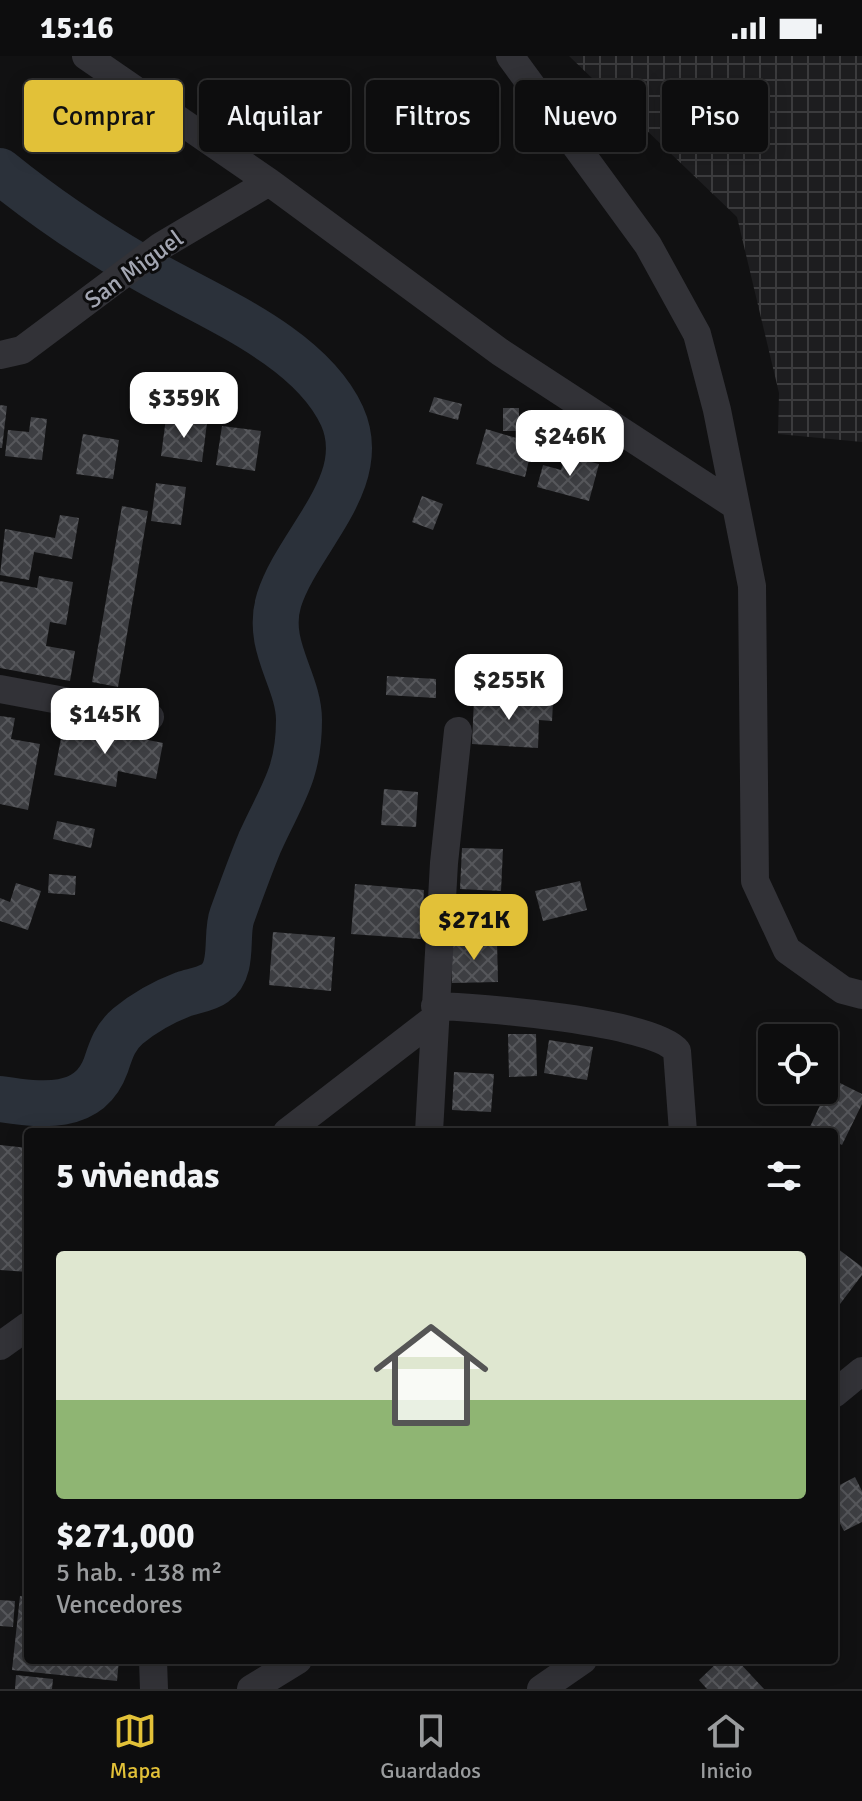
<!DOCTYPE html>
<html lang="es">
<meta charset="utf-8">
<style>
body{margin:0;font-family:Signika,sans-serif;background:#1b1b1c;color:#f1f3f6;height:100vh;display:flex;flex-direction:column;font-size:30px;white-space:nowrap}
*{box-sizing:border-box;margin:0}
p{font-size:26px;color:#9a9c9e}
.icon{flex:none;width:44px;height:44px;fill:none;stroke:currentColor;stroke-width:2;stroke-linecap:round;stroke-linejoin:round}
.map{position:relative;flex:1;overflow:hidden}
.panel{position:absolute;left:24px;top:1072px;width:814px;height:536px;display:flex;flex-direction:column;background:#0d0d0e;border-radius:8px;box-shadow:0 4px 20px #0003,0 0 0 2px #2d2d2e}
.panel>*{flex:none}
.guide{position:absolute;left:24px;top:24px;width:814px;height:72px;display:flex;gap:16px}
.buttons{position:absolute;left:758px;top:968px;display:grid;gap:16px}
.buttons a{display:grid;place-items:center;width:80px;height:80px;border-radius:8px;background:#0d0d0e;box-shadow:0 4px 20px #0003,0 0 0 2px #2d2d2e;font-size:40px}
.price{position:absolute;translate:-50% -68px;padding:0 18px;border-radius:16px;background:#fff;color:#222;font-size:26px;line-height:52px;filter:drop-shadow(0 2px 4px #0008)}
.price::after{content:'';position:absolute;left:50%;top:48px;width:24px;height:18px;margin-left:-12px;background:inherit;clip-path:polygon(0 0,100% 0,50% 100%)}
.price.active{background:#e2c138;color:#111}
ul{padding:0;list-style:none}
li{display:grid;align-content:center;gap:16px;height:424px;padding:0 32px}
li+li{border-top:2px solid #2d2d2e}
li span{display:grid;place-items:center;height:248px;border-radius:8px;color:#555}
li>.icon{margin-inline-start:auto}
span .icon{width:144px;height:144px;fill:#fffc;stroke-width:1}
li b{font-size:34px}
h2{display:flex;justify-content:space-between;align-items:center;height:96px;padding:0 32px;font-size:34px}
.tag{padding:0 28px;border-radius:8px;background:#0d0d0e;box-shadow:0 4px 20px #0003,0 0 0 2px #2d2d2e;font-size:28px;line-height:72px}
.tag.active{background:#e2c138;color:#111}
.status{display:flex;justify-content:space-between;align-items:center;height:56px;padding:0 40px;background:#0d0d0e;direction:ltr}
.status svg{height:22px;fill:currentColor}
.menu{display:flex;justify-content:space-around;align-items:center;height:112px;border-top:2px solid #2d2d2e;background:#0d0d0e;font-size:22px;color:#9a9c9e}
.menu a{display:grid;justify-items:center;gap:4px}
.menu .active{color:#e2c138}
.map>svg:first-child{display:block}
.industrial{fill:url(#industrial-grid)}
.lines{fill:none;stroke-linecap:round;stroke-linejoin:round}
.river{stroke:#2b313a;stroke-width:46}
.building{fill:url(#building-cross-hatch)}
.minor{stroke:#323237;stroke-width:28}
.labels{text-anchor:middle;stroke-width:6;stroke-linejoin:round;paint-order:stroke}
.street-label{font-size:24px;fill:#a3a6b2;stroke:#0c0c0d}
</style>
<div class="status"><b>15:16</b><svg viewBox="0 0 49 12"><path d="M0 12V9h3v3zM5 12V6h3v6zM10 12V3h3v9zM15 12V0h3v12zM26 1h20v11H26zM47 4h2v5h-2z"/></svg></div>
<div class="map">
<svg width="862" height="1633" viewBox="0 0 862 1633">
<defs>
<pattern id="industrial-grid" width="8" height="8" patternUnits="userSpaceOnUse" patternTransform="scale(2)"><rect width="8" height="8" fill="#1d1d1f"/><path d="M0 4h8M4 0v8" fill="none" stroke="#3b3b3d"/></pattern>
<pattern id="building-cross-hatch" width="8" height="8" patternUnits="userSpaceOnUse" patternTransform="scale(2)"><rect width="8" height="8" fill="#3d3e42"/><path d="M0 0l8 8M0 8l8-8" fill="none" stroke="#56575b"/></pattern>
</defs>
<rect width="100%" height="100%" fill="#111112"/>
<path class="industrial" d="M569,0H862V386L778,378L779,337L737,161Z"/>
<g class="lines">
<path class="river" d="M0,115C43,150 92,183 140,211C204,249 309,288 342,360C372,426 298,484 279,544C265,590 299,624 299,664C299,719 281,739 260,786C250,810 241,835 232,860C225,879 235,913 215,927C207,933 193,935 184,938C163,946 145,956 128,970C115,981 111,994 106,1009C89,1056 41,1049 0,1043"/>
</g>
<path class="building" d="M434,341L462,348L458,364L429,356Z
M0,349L7,350L2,392H0Z
M503,352H519V375H503Z
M31,361L47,363L42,404L5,400L8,374L29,376Z
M166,362L207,367L202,406L161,400Z
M222,370L261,375L255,415L216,409Z
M486,373L533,387L525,421L476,408Z
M83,378L119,384L113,423L76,418Z
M565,399L599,408L589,445L537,431L543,409L561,414Z
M156,427L186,431L181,469L151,465Z
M422,440L443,448L433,474L412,466Z
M122,450L148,455L118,631L92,626Z
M60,459L79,462L72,503L34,496L29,524L0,519L5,473L55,482Z
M39,520L73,526L66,569L50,566L46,590L75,595L70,625L0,612V525L37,532Z
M387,620L436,623V642L386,639Z
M474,642L553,647L552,665L539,664L538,692L472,688Z
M0,660L15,662L11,683L40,688L28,754L0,748Z
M64,667L163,687L156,723L118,715L116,731L54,719Z
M384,733L418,736L416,771L381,769Z
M57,765L95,773L91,792L53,783Z
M462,792L503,793L501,835L460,833Z
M49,818L76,820L75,839L48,837Z
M580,825L587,854L543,865L535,835Z
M16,827L41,835L28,874L0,865V842L10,846Z
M355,828L424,834L421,883L351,878Z
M273,876L335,881L331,935L269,929Z
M451,885H497L498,926L452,927Z
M508,978H536L537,1020L509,1021Z
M549,984L593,991L587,1024L544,1017Z
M454,1016L494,1018L491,1056L452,1054Z
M832,1023L862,1038V1048L842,1089L834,1085V1076L809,1073Z
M0,1089L28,1092V1216L0,1214Z
M834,1190L862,1211V1219L834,1256Z
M855,1421L862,1435V1466L844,1475L834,1456V1432Z
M20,1540L28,1541V1604H119L117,1625L12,1614Z
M0,1544L15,1545L13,1571L0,1570Z
M720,1604H737L764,1633H707L699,1624Z
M16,1619L53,1623L52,1633H15Z"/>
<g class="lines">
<path class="minor" d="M86,0L269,126L500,296L736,450
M510,0L648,189L697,278L717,354L752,530L755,825L787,894L843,934L862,939
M0,299L22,294L161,190L269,126
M0,633L150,661
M435,950C477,951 654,965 677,995L683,1076
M287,1076L435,962
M429,1076L444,807L458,675
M0,1290L28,1270
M834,1338L862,1315
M153,1604L154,1633
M251,1633L298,1604
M541,1633L583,1604"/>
</g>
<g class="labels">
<g class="street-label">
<text transform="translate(134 213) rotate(-36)" y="8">San Miguel</text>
</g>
</g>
</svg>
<div class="buttons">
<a><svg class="icon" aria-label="locate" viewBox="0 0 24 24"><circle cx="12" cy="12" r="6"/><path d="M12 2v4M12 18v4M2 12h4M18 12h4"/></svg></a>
</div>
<b class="price" style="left:184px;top:384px">$359K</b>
<b class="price" style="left:570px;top:422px">$246K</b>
<b class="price" style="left:509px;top:666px">$255K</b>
<b class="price" style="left:105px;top:700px">$145K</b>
<b class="price active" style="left:474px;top:906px">$271K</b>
<div class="guide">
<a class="tag active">Comprar</a>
<a class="tag">Alquilar</a>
<a class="tag">Filtros</a>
<a class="tag">Nuevo</a>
<a class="tag">Piso</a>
</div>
<section class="panel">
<h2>5 viviendas<svg class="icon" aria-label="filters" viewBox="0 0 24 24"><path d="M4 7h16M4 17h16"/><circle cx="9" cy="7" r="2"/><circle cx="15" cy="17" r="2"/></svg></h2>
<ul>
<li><span style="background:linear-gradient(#dfe7d0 60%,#8fb573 0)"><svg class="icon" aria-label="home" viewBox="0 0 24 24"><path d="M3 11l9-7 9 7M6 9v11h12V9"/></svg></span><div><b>$271,000</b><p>5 hab. · 138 m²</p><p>Vencedores</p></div></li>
</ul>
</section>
</div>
<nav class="menu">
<a class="active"><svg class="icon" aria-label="map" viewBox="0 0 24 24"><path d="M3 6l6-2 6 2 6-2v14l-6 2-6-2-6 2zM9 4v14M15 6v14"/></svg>Mapa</a>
<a><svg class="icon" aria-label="saved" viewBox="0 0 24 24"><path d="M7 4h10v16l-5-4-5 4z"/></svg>Guardados</a>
<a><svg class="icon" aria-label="home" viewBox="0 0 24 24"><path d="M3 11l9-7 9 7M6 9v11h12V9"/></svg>Inicio</a>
</nav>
